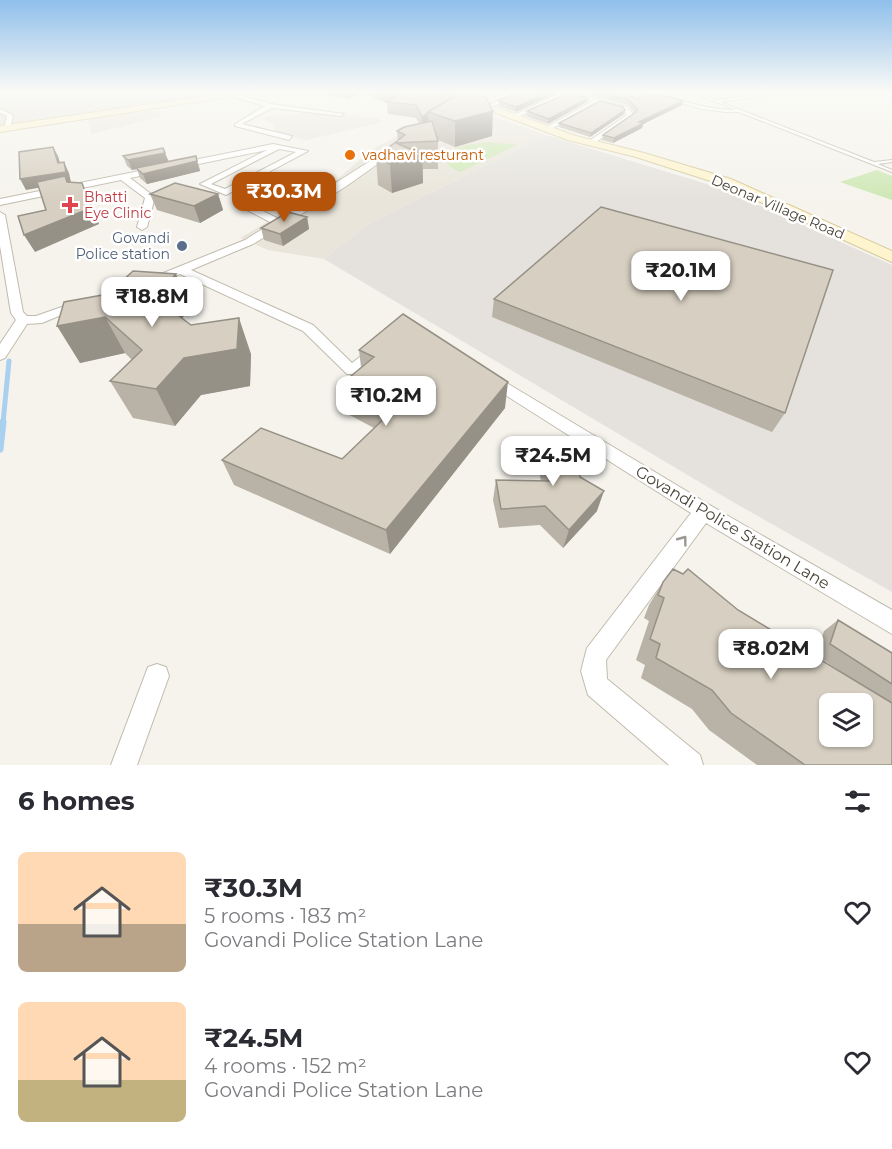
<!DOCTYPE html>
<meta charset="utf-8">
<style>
body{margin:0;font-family:Montserrat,sans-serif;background:#f2f2f3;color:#2b2b33;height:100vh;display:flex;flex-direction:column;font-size:22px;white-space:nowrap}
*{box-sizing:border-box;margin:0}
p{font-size:20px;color:#7c7c81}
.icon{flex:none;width:33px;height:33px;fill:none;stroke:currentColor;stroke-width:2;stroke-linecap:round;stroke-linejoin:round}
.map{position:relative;height:765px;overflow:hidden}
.sheet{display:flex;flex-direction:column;background:#fff;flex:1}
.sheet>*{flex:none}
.tools{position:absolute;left:819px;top:693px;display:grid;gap:12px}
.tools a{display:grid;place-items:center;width:54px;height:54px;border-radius:9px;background:#fff;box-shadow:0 2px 4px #0004;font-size:30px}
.price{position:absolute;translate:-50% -51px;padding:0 14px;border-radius:12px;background:#fff;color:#222;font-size:20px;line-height:39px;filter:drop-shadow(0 2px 3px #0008)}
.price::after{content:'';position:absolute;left:50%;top:36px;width:18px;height:14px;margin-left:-9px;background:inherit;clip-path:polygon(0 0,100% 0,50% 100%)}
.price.active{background:#b45309;color:#fff}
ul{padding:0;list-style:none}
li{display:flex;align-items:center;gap:18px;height:150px;padding:0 18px}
li span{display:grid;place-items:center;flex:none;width:168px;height:120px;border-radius:9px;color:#555}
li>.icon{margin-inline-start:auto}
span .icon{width:72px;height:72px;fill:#fffc;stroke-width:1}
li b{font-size:26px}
h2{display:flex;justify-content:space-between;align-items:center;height:72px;padding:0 18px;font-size:26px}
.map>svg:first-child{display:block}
.residential{fill:#e9e5da}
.industrial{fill:#e5e2dd}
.green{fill:#cfe8b6}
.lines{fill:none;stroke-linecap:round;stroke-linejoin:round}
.stream-far1{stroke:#aad0f0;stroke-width:5}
.stream{stroke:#aad0f0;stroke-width:7}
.service-casing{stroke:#c1bbae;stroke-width:2}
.minor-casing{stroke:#c1bbae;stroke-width:2}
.secondary-casing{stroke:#d4c89c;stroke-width:2}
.service{fill:#fff;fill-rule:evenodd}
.minor{fill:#fff;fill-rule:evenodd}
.secondary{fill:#fef4ce;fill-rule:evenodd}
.wall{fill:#b9b2a6}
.shaded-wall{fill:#969187}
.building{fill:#d7cfc1;stroke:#969187;stroke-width:1.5;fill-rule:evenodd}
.oneway{stroke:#9b9892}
.food-dot{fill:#e8710a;stroke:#fff;stroke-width:2}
.health-dot{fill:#e0444e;stroke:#fff;stroke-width:2}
.service-dot{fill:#5c6f8a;stroke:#fff;stroke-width:2}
.labels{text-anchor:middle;stroke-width:5;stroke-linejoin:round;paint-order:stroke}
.far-food-label{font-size:14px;fill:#c56008;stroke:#fff;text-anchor:start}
.far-health-label{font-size:14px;fill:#be3a42;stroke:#fff;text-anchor:start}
.far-street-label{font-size:14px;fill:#4a4439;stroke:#fff}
.far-service-label{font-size:14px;fill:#4e5e75;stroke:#fff;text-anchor:end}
.street-label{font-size:16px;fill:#4a4439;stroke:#fff}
</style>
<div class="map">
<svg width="892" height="765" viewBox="0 0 892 765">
<rect width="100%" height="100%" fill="#f5f3ec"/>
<path class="residential" d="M470,108L546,135L369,224L324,259L268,250L240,238L334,182L371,150L425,121Z
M158,110L161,117L91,134L88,119Z
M321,113L378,118L383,122L307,140L276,134L272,123L261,119L269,116Z"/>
<path class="industrial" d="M0,92H220L175,101L0,125Z
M546,135L720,188L892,265V592L733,502L324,259L369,224Z"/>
<path class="green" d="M488,142L517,145L460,172L450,167L446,161V155C458,145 473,144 488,142Z
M877,170L892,176V200L840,182Z"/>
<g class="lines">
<path class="stream-far1" d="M3,423L9,361"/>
<path class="stream" d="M0,449L3,422"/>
<defs>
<path id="service" d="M643,92C655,92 668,97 680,100C698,106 716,110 736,110L692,92H695L717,100L790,92L720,102L874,162L892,160V162L878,164L892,170V172L739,112H726L702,109Z"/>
<path id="minor" d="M429,92H442L443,93L440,95Z
M517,92H524L489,108L484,107Z
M562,92H571L627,107L634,115L592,145L588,143L589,141L627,115L623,109L599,103L549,130H545V128L593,101L568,95L515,118L510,117Z
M233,93L271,104L344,114L341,116L272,108L242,124L292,136L289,140L235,126V124L265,106L231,96Z
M0,109L13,115L10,129L4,128L7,116L0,113Z
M273,144L308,151L226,195L200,184L267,150L130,178L155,197L147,227L142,230L137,227L145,198L121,180L0,205V199ZM279,149L296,152L225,189L211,184Z
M389,149L396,151L345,187L253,244L191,270L313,325L352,363L370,349H380L382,352L380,355L357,374H347L303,331L180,274L152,284L146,280L245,240L272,223L241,207L240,190L248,192L249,204L279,219Z
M0,212L5,215L23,312L27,316H36L79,301L85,305L42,323L27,324L5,358L0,360V344L16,320L11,313L0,246Z
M490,373L723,513L892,610V634L706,523L606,660L607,679L700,755L703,765H669L588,695L581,671L587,648L691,513L485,382L483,378L485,374Z
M157,664L166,667L169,676L137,765H111L148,667Z"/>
<path id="secondary" d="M233,92H252L248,94L0,132V126Z
M361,92H381L404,97L400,100Z
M464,101L490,105L576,136L644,153L731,179L892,251V262L723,185L636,157L568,140L485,109L461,106V102Z"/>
</defs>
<use href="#service" class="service-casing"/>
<use href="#minor" class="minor-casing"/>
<use href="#secondary" class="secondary-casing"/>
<use href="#service" class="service"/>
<use href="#minor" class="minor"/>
<use href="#secondary" class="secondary"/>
</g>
<path class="wall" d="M318,92H360V94L347,99L319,94Z
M372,92H435V93L492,136L455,147L438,140V169H423V183L392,193L378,185L376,157L398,141L397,131L419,124L416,118L388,114L387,103L372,97Z
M518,92H558L516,112L499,106V101Z
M579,92H621L638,99L682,105L643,124L642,128L613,143L602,140L603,135L635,113L628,105Z
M587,102L548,124L526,116L527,111Z
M625,110L624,114L590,137L559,127V123Z
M165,153L169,162L199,166L200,171L147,184L140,178L137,169L132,170L127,166L123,156Z
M150,194H218L223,210L200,223L157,210Z
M307,217L309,229L283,246L264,240L261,228Z
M494,299L785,413L772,432L492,317Z
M64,302L190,309L182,318L191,325L251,354L250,386L201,395L175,426L133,418L110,381L132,360L125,353L80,363Z
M359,350L505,408L390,554L234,485L222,460L342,459L374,428L344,412L339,386L361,367Z
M540,442L580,477L597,511L563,548L540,525L499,528L493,500L496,480L541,481L537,462Z
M663,582L738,610L850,678L816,655L824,631L838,620L892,653V765H757L709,730L692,709L641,678L645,665L636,660L649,621L644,618L649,605Z"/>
<path class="shaded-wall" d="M346,92H360V94L347,99Z
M549,92H558L516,112V107Z
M588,98L587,102L548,124L549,119Z
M683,101L682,105L643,124L642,128L613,143L614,138L639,122Z
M625,110L624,114L590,137L591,133Z
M493,111L492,136L455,147V121Z
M428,113L429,127L423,131L422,117Z
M53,147L58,156L63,172L64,162L69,173L71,182L26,190L20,179Z
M165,153L169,163L132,170L128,160Z
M422,154L423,183L392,193L390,164Z
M196,156L200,171L147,184L143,174Z
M82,183L90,199L99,224L35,252L24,235Z
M218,194L223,210L200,223L194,206Z
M307,217L309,229L283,246L280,234Z
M176,274L190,309L170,332L154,297Z
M105,317L125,353L80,363L57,326Z
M239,318L251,354L250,386L201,395L175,426L156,389L184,358Z
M508,382L505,408L390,554L386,530Z
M604,491L597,511L563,548L569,530Z"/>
<path class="building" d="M389,92H426L456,95L428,112V113L422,117L416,105L387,102L399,95Z
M442,92H462L457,95L441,93Z
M462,92H483L493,111L455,121L428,112Z
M518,92H549L516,107L499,101Z
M597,92H621L638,99L640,94L667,96L683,101L639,122L644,123L614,138L603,135L636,112L637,109L629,100Z
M569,93L588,98L549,119L527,111Z
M600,101L623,107L625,110L591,133L559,123Z
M432,121L438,141L396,143L422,154L390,164L376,157L405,135L397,131L404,127Z
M53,147L58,163L64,162L66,172L20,179L19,152Z
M163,148L165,153L128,160L123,156Z
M196,156L197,161L143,174L136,168Z
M65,176L67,182L82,183L91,208L24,235L18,216L46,210L37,182Z
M175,183L218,194L194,206L150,194Z
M601,207L833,270L785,413L494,299Z
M288,212L307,217L280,234L261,228Z
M133,271L176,274L154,297L191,325L239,318L237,349L184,358L156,389L110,381L142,350L105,317L57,326L64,302L108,294Z
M403,314L508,382L386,530L222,460L261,428L342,459L391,412L339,386L374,357L359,350Z
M540,442L575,445L580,477L604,491L569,530L545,506L501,509L496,480L550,481Z
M673,569L683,574L688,569L738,610L892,703V765H805L731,713L712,690L656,658L660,644L650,639L664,598L658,595L663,582ZM830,704H862V736H830Z
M838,620L892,653V684L830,644Z"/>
<defs><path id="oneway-chevron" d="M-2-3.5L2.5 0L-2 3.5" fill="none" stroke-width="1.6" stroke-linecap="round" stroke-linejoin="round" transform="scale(1.5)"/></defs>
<use class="oneway" href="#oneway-chevron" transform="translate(683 540) rotate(-53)"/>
<linearGradient id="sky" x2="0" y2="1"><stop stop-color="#8fbfeb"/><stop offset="0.46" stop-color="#fafaf6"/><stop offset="1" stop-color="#fafaf6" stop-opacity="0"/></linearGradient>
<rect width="892" height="199" fill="url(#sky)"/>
<circle class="food-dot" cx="350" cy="155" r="6"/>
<path class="health-dot" d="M67 196h6v6h6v6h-6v6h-6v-6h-6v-6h6z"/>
<circle class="service-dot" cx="182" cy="246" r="6"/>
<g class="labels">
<g class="far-food-label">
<text x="362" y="160">vadhavi resturant</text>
</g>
<g class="far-health-label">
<text x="84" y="202">Bhatti<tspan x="84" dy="16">Eye Clinic</tspan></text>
</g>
<g class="far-street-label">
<text transform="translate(778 207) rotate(23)" y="5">Deonar Village Road</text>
</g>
<g class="far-service-label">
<text x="170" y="243">Govandi<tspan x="170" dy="16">Police station</tspan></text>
</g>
<g class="street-label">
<text transform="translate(733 527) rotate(31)" y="6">Govandi Police Station Lane</text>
</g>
</g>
</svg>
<div class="tools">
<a><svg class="icon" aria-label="layers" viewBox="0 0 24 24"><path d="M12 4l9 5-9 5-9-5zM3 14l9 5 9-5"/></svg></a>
</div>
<b class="price active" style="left:284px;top:223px">₹30.3M</b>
<b class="price" style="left:681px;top:302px">₹20.1M</b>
<b class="price" style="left:152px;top:328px">₹18.8M</b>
<b class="price" style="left:386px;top:427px">₹10.2M</b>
<b class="price" style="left:553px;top:487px">₹24.5M</b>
<b class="price" style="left:771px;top:680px">₹8.02M</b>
</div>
<section class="sheet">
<h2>6 homes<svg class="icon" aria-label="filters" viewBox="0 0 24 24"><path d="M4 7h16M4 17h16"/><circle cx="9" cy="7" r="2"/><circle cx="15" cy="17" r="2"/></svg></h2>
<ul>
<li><span style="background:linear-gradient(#ffd9b3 60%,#b9a48a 0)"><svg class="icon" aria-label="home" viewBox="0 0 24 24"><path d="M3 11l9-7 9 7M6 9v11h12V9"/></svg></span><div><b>₹30.3M</b><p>5 rooms · 183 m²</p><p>Govandi Police Station Lane</p></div><svg class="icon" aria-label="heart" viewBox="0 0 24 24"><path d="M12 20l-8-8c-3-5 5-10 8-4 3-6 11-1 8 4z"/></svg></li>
<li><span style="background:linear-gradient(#ffd9b3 65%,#c2b280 0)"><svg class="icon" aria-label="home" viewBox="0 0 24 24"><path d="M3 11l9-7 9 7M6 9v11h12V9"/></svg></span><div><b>₹24.5M</b><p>4 rooms · 152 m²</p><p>Govandi Police Station Lane</p></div><svg class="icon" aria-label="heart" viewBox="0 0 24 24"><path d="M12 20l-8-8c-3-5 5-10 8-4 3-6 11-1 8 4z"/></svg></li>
</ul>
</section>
